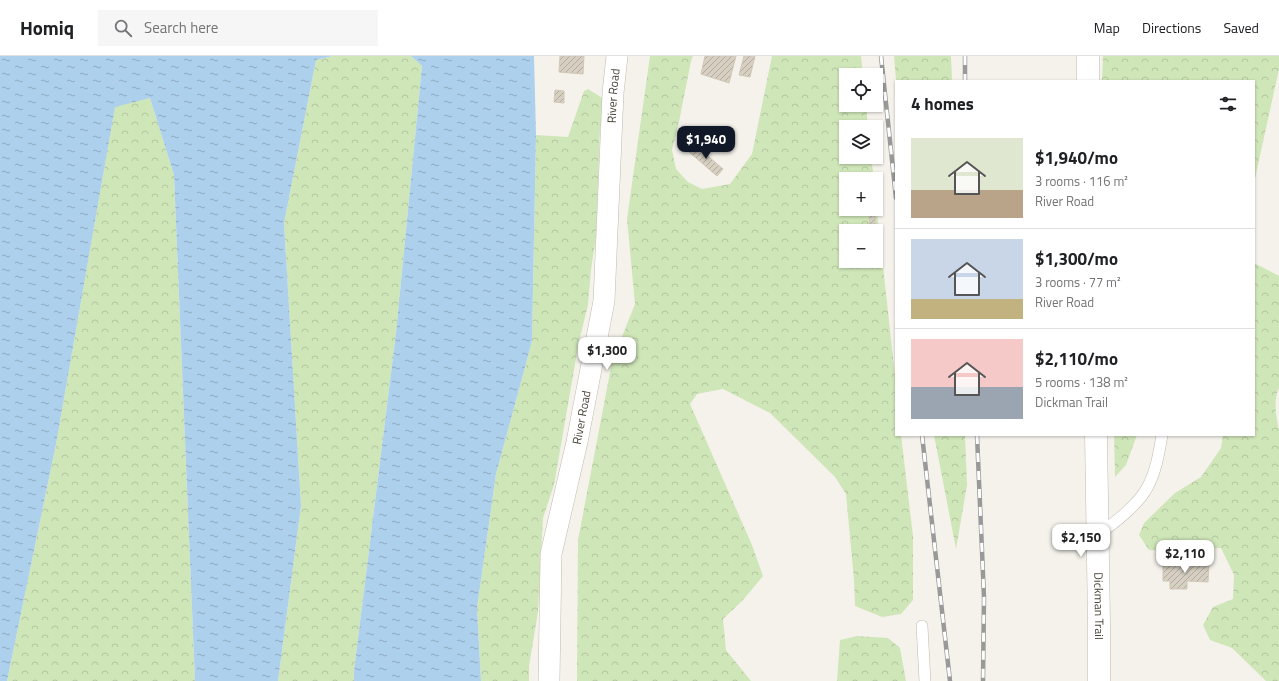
<!DOCTYPE html>
<meta charset="utf-8">
<style>
body{margin:0;font-family:"Titillium Web",sans-serif;background:#f6f6f6;color:#202124;height:100vh;display:flex;flex-direction:column;font-size:15px;white-space:nowrap}
*{box-sizing:border-box;margin:0}
p{font-size:13px;color:#757577}
.icon{flex:none;width:22px;height:22px;fill:none;stroke:currentColor;stroke-width:2;stroke-linecap:round;stroke-linejoin:round}
.map{position:relative;flex:1;overflow:hidden}
.sheet{position:absolute;left:895px;top:24px;width:360px;height:356px;display:flex;flex-direction:column;background:#fff;border-radius:0px;box-shadow:0 1px 3px #0004}
.sheet>*{flex:none}
.buttons{position:absolute;left:839px;top:12px;display:grid;gap:8px}
.buttons a{display:grid;place-items:center;width:44px;height:44px;border-radius:0px;background:#fff;box-shadow:0 1px 3px #0004;font-size:20px}
.price{position:absolute;translate:-50% -34px;padding:0 9px;border-radius:8px;background:#fff;color:#222;font-size:13px;line-height:26px;filter:drop-shadow(0 1px 2px #0008)}
.price::after{content:'';position:absolute;left:50%;top:24px;width:12px;height:9px;margin-left:-6px;background:inherit;clip-path:polygon(0 0,100% 0,50% 100%)}
.price.on{background:#111827;color:#fff}
ul{padding:0;list-style:none}
li{display:flex;align-items:center;gap:12px;height:100px;padding:0 16px}
li+li{border-top:1px solid #e0e0e0}
li span{display:grid;place-items:center;flex:none;width:112px;height:80px;border-radius:0px;color:#555}
li>.icon{margin-inline-start:auto}
span .icon{width:48px;height:48px;fill:#fffc;stroke-width:1}
li b{font-size:17px}
h2{display:flex;justify-content:space-between;align-items:center;height:48px;padding:0 16px;font-size:17px}
header{display:flex;align-items:center;gap:24px;box-sizing:border-box;height:56px;padding:0 20px;background:#fff;border-bottom:1px solid #e0e0e0}
header strong{font-size:19px}
nav{display:flex;gap:22px;margin-inline-start:auto;font-size:14px}
.search{width:280px;height:36px;background:#f6f6f6;display:flex;align-items:center;gap:10px;box-sizing:border-box;padding:0 14px;border-radius:0px;color:#757577;font-size:15px}
.map>svg:first-child{display:block}
.forest{fill:url(#forest-crowns);fill-rule:evenodd}
.water{fill:url(#water-ripples)}
.building{fill:url(#building-hatch);stroke:#d0c7b5}
.lines{fill:none;stroke-linecap:round;stroke-linejoin:round}
.service-casing{stroke:#c0bbaf;stroke-width:12}
.minor-casing{stroke:#c0bbaf;stroke-width:22}
.tertiary-casing{stroke:#c0bbaf;stroke-width:23}
.service{stroke:#fff;stroke-width:11}
.minor{stroke:#fff;stroke-width:21}
.tertiary{stroke:#fff;stroke-width:22}
.rail-casing{stroke:#999;stroke-width:4.5}
.rail{stroke:#fff;stroke-width:3;stroke-dasharray:9;stroke-linecap:butt}
.labels{text-anchor:middle;stroke-width:3.5;stroke-linejoin:round;paint-order:stroke}
.street-label{font-size:12px;fill:#49443a;stroke:#fff}
</style>
<header>
<strong>Homiq</strong>
<div class="search"><svg class="icon" aria-label="search" viewBox="0 0 24 24"><circle cx="10" cy="10" r="6"/><path d="M15 15l6 6"/></svg>Search here</div>
<nav><a>Map</a><a>Directions</a><a>Saved</a></nav>
</header>
<div class="map">
<svg width="1279" height="625" viewBox="0 0 1279 625">
<defs>
<pattern id="forest-crowns" width="20" height="18" patternUnits="userSpaceOnUse"><rect width="20" height="18" fill="#cfe6b8"/><path d="M2 6a3 3 0 1 1 6 0M12 15a3 3 0 1 1 6 0" fill="none" stroke="#b3c69f"/></pattern>
<pattern id="water-ripples" width="26" height="14" patternUnits="userSpaceOnUse"><rect width="26" height="14" fill="#add0ec"/><path d="M2 4q2-2 4 0t4 0M15 11q2-2 4 0t4 0" fill="none" stroke="#8faac0"/></pattern>
<pattern id="building-hatch" width="6" height="6" patternUnits="userSpaceOnUse"><rect width="6" height="6" fill="#d6cfc2"/><path d="M-1 1l2-2M0 6l6-6M5 7l2-2" fill="none" stroke="#b0aa9f"/></pattern>
</defs>
<rect width="100%" height="100%" fill="#f5f2ec"/>
<path class="forest" d="M333,0H411L422,10L396,277L354,615V625H278L301,450L284,167L316,4Z
M650,0H693L691,5L679,66L672,94L676,113L688,126L702,133L730,128L752,98L772,0H861L863,19H846V49H866L868,71H846V101H871L874,123H846V153H876V146L896,329V379H901L913,480V544L901,558L882,561L855,550L854,524L846,438L835,421L770,357L723,333L697,338L690,348L752,489L763,520L743,544L723,563L726,594L751,625H577L578,484L612,306L635,248L627,163ZM846,175H876V205H846Z
M894,0H951L952,25H896Z
M1103,0H1279V13L1254,127V25H1102Z
M588,33L604,43L603,65L600,72L596,181L591,214L588,249L579,285L554,429L543,462L538,556L529,610V625H481L477,552L496,418L532,285L536,79L568,81L584,35Z
M150,42L174,119L195,625H7L56,388L115,50Z
M1254,207L1279,220V332C1273,344 1276,361 1279,374V625H1266L1232,592L1210,584L1203,569L1213,551L1233,543L1234,519L1221,492C1197,493 1173,496 1149,494L1139,479L1144,467L1175,437L1201,421L1221,392L1223,379H1254Z
M934,379H965L967,429L956,493Z
M1114,379H1137L1126,409L1115,421Z
M857,580L888,582L900,592L906,625H837L840,584Z"/>
<path class="water" d="M0,0H333L316,4L284,167L301,450L278,625H195L174,119L150,42L115,51L56,388L7,625H0Z
M411,0H534L536,79L532,285L496,418L477,552L481,625H354V615L396,277L422,10Z"/>
<path class="building" d="M560,0H584L583,18L559,16Z
M705,0H736L729,27L701,18Z
M744,0H755L750,21L739,19Z
M555,34L564,35V47L554,46Z
M695,89L723,113L717,120L689,96Z
M875,159V169H870L869,160Z
M1163,508H1209L1208,526L1187,525V533H1170V525H1163Z"/>
<g class="lines">
<defs>
<path id="service" d="M1098,479C1114,467 1137,450 1147,432C1156,416 1159,397 1162,379
M922,570L925,625"/>
<g id="minor">
<path id="s1" d="M549,625L551,498L577,386L604,245L613,37L617,0"/>
</g>
<g id="tertiary">
<path d="M1088,0V25"/>
<path id="s2" d="M1096,379L1099,567V625"/>
</g>
</defs>
<use href="#service" class="service-casing"/>
<use href="#minor" class="minor-casing"/>
<use href="#tertiary" class="tertiary-casing"/>
<use href="#service" class="service"/>
<use href="#minor" class="minor"/>
<use href="#tertiary" class="tertiary"/>
<defs>
<path id="rail" d="M881,0L896,142
M965,0V25
M922,379L950,625
M977,379L984,541L983,625"/>
</defs>
<use href="#rail" class="rail-casing"/>
<use href="#rail" class="rail"/>
</g>
<g class="labels">
<g class="street-label">
<text dy="4" stroke="none"><textPath href="#s1" startOffset="591">River Road</textPath></text>
<text dy="4" stroke="none"><textPath href="#s1" startOffset="267">River Road</textPath></text>
<text dy="4" stroke="none"><textPath href="#s2" startOffset="171">Dickman Trail</textPath></text>
</g>
</g>
</svg>
<div class="buttons">
<a><svg class="icon" aria-label="locate" viewBox="0 0 24 24"><circle cx="12" cy="12" r="6"/><path d="M12 2v4M12 18v4M2 12h4M18 12h4"/></svg></a>
<a><svg class="icon" aria-label="layers" viewBox="0 0 24 24"><path d="M12 4l9 5-9 5-9-5zM3 14l9 5 9-5"/></svg></a>
<a>+</a>
<a>−</a>
</div>
<b class="price on" style="left:706px;top:104px">$1,940</b>
<b class="price" style="left:607px;top:315px">$1,300</b>
<b class="price" style="left:1081px;top:502px">$2,150</b>
<b class="price" style="left:1185px;top:518px">$2,110</b>
<section class="sheet">
<h2>4 homes<svg class="icon" aria-label="filters" viewBox="0 0 24 24"><path d="M4 7h16M4 17h16"/><circle cx="9" cy="7" r="2"/><circle cx="15" cy="17" r="2"/></svg></h2>
<ul>
<li><span style="background:linear-gradient(#dfe7d0 65%,#b9a48a 0)"><svg class="icon" aria-label="home" viewBox="0 0 24 24"><path d="M3 11l9-7 9 7M6 9v11h12V9"/></svg></span><div><b>$1,940/mo</b><p>3 rooms · 116 m²</p><p>River Road</p></div></li>
<li><span style="background:linear-gradient(#c9d6e8 75%,#c2b280 0)"><svg class="icon" aria-label="home" viewBox="0 0 24 24"><path d="M3 11l9-7 9 7M6 9v11h12V9"/></svg></span><div><b>$1,300/mo</b><p>3 rooms · 77 m²</p><p>River Road</p></div></li>
<li><span style="background:linear-gradient(#f6c9c9 60%,#9aa5b1 0)"><svg class="icon" aria-label="home" viewBox="0 0 24 24"><path d="M3 11l9-7 9 7M6 9v11h12V9"/></svg></span><div><b>$2,110/mo</b><p>5 rooms · 138 m²</p><p>Dickman Trail</p></div></li>
</ul>
</section>
</div>
